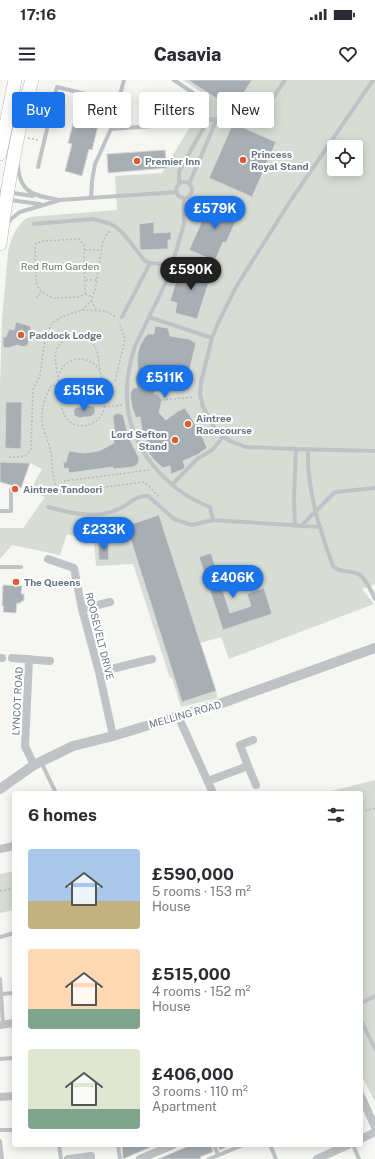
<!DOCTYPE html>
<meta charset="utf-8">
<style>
body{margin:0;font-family:"Public Sans",sans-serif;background:#f7f7f7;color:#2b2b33;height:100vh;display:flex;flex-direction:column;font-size:15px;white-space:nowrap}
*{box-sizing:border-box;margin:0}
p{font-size:13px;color:#7c7c81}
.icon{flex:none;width:22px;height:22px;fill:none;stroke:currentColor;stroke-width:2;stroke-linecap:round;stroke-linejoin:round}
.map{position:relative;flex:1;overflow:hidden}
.side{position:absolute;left:12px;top:711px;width:351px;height:356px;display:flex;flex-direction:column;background:#fff;border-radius:4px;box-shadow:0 2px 10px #0003}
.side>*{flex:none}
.hud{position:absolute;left:12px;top:12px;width:351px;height:36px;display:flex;gap:8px}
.tools{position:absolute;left:327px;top:60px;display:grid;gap:8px}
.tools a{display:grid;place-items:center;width:36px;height:36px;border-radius:4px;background:#fff;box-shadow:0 2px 10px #0003;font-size:20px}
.price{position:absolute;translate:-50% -34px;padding:0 9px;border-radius:14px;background:#1a73e8;color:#fff;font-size:13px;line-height:26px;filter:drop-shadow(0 1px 2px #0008)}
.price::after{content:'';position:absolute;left:50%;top:24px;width:12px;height:9px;margin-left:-6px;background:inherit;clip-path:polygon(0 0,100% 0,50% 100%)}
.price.selected{background:#222;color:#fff}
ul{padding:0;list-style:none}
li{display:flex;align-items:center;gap:12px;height:100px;padding:0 16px}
li span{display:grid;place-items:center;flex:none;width:112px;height:80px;border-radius:4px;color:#555}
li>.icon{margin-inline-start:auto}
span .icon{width:48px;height:48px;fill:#fffc;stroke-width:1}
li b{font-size:17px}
h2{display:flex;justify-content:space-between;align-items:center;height:48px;padding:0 16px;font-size:17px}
.tag{padding:0 14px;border-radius:4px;background:#fff;box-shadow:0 2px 10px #0003;font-size:14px;line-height:36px}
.tag.selected{background:#1a73e8;color:#fff}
.status{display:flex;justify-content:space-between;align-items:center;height:28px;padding:0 20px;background:#fff;direction:ltr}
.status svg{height:11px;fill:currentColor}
header{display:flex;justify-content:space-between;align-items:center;height:52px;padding:0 16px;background:#fff;font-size:18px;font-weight:800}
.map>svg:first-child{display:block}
.green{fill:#d7dcd4;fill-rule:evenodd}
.building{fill:#a8afb4;stroke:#d7d7d5}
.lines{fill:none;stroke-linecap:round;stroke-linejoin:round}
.trunk-casing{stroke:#b4b7ba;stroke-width:14}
.path{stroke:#b9bcbe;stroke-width:1.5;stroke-dasharray:2 2;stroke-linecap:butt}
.service{stroke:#bfc3c6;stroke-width:4}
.minor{stroke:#bfc3c6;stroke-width:8}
.tertiary{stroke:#bfc3c6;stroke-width:10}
.trunk{stroke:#fff;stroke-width:13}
.poi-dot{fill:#d95d2f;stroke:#fff;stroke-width:1.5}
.labels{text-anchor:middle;stroke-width:4;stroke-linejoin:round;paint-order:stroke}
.poi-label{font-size:10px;font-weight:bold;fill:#667582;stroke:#fff;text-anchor:start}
.park-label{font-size:10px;fill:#687965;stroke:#fff}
.street-label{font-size:10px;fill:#667582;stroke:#fff}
</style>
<div class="status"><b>17:16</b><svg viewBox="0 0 49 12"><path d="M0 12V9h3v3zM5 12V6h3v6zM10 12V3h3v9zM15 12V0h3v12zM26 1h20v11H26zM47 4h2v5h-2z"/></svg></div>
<header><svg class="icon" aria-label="menu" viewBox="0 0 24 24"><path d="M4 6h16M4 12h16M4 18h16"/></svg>Casavia<svg class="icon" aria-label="heart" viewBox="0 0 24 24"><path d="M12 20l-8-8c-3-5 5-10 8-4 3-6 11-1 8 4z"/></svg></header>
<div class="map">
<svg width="375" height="1079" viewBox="0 0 375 1079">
<rect width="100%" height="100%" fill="#f6f6f3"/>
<path class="green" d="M183,0H375V504L362,509L374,524L229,579L221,557L200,563L218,618L181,627L172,598H170L133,484L96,486L94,461L67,454L60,475L12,465L0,479V448H23L45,417L30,411L42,389L30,383L0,382V307L2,240L8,173C10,160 17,143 29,137L117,130L115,96L162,93L208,17ZM334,67H356V89H334Z
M375,700V1022L361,994V713H323Z
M14,791V830L0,833V794Z"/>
<path class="building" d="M188,0H252L233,29Z
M77,28L101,34L92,70L89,69L82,96L65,91L72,64L68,63Z
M233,43L276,62L252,117L209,98Z
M165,70L167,88L108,93L107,74Z
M226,120L242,127L226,163L223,162L215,181L189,170L208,128L220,133Z
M154,142V153L171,152V160H168V169L141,170L140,169L139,144Z
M188,185L212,192L197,239L175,233L177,223L170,221L179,192L185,194Z
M16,242L30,246L31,249L28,265L24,267L17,265L8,268L3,267V257H6L9,249L14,250Z
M155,246L168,248L170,256L189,259L196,263L190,288L182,307L175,306L161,300L154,314H158L162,320L159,333L166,340L178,331L185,328L200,352L207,368L197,375L183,381L185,387L182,390L171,394L170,386L163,388L154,380L148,372L146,361V357L148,354L142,350L140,337L136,338L132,327L130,314L133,308H137L135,299L138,290L137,279L138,272L140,265L145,257L148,254H154Z
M6,322H22L21,369L5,368Z
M88,325L95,327V333L90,337H84L80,338L74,336V333L73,330L77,327H83Z
M118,333L123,335L129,358L139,378L138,384L133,387L113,389V387L69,393L68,388L64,389L63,382H66L69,371L83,373L93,372L99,371L114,363L113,357H115L113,337L115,334Z
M0,382L30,383L21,408L0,402Z
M159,435L216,611L182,622L128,451L112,456L110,451Z
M108,462L109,480H99L98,463Z
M211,473L230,533L251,526L247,514L264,508L272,534L223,550L199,477Z
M3,505L22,506L21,514H24V521H21V523H17L16,533L3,532L4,526H2Z
M122,1065H155L123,1079Z
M191,1065H211L213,1072L200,1077L201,1079H158Z
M218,1065H230L220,1070Z"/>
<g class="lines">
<defs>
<path id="trunk" d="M0,74L15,0
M0,164C7,109 16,53 32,0"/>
</defs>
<use href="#trunk" class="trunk-casing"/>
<path class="path" d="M28,58L38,60
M78,159L80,160L84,165L85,214L79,217L53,218L42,212L38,207L36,202L35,167L36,163L44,161Z
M85,170H101
M86,200H96
M85,214L92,217
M36,218L42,212
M91,221L96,229
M82,230L91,221L95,210L103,161L106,155L111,150
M58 301a22 22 0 1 1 44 0a22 22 0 1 1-44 0Z
M58,297C57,289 54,280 56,272C61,253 86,252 95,267C99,274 99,284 100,292
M115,301L125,259L119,243
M59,305L51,306C46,315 42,325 42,336C41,347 47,357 50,368C53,380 51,394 56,405C58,409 62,412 66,412L143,402L149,406L159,417
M60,312C61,320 61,332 67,339C77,351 97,346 103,332C106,324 103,312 102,304
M162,320L194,317
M104,327L122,325
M9,377C19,377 26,378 31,369L33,309L40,296L45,259L52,243L64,236L82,230L105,231L110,233L116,238
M64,401L150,390
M361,732L375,728
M0,811L14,808"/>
<path class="service" d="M373,0L291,120L236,207L218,243L212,258L201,302L200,314L203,327L217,352L230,361L246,367L296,369L375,371
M111,49L182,44L199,17L174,0
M18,85C19,113 35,116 59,120
M38,87L57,7L118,22
M176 110a8 8 0 1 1 16 0a8 8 0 1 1-16 0Z
M179,104V91L208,40L232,37L259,38L285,0
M189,104L217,39
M0,111L33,116
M91,118L92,101L95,84L111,49L124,0
M184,118V144L177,168L167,200L135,266C130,282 126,300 127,317C128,367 166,410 210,427L213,440L321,447
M9,120L40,124
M34,144L93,139L108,143L116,147L123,153L144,180L150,183
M6,146L11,139L20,132L60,120L177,112
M122,237L150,183L171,185
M149,237L212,258
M308,370C307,410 319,448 333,486C340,494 352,489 360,495C367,500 371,511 375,519
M172,405L197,379L212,370L223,357
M48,427C72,433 97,440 121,428C131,423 136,415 148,416L174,439L192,445L213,440
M0,431H11V409
M295,446L294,417L296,369
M301,446L335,412L375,408
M0,487H21
M41,682L56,713
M0,857L14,853
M0,899L3,944
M1,914L14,913
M361,923L375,916
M361,940L375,969
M0,979L14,978
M0,1050H14
M0,1061L2,1079
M59,1065L61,1079
M118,1065L120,1079
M214,1065L218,1075
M270,1065L276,1079
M353,1065L359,1079
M209,1079L243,1065"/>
<path class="minor" d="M48,479L74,488L82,529L99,592L113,656
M82,529L110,522
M0,578H2
M12,578L50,581
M29,579L25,666L34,685
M99,592L152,579
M178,636L213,713
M248,686L256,705
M208,701L248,686L240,665L253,660
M0,769L14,766
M0,945L14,943
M361,1016L375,1047
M0,1017L14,1016
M361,1059L375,1052
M68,1079L91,1076V1079
M140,1079L173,1065
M317,1079L348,1065"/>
<path class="tertiary" d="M0,709L34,685L73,666L113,656L222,623L375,568"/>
<use href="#trunk" class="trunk"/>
</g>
<g class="poi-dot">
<circle cx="243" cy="80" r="4"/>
<circle cx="137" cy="81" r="4"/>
<circle cx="21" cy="255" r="4"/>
<circle cx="188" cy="344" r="4"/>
<circle cx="175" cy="360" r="4"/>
<circle cx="15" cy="409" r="4"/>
<circle cx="16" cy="502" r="4"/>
</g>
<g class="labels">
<g class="poi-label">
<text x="251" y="78">Princess<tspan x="251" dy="12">Royal Stand</tspan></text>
<text x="145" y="85">Premier Inn</text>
<text x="29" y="259">Paddock Lodge</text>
<text x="196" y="342">Aintree<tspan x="196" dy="12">Racecourse</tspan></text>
<text x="167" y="358" text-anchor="end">Lord Sefton<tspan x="167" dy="12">Stand</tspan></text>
<text x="23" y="413">Aintree Tandoori</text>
<text x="24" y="506">The Queens</text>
</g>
<g class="park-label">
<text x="60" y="190">Red Rum Garden</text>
</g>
<g class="street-label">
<text transform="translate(100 556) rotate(76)" y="4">ROOSEVELT DRIVE</text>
<text transform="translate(17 621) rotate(-87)" y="4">LYNCOT ROAD</text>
<text transform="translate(185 634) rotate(-16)" y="4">MELLING ROAD</text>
</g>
</g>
</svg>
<div class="tools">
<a><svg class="icon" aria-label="locate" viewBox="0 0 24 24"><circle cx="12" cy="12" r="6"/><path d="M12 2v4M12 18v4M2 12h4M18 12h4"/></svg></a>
</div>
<b class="price" style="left:215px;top:150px">£579K</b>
<b class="price selected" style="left:191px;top:211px">£590K</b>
<b class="price" style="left:165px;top:319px">£511K</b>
<b class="price" style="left:84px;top:332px">£515K</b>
<b class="price" style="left:104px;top:471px">£233K</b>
<b class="price" style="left:233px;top:519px">£406K</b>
<div class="hud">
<a class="tag selected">Buy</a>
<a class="tag">Rent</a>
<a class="tag">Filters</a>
<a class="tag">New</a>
</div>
<section class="side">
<h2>6 homes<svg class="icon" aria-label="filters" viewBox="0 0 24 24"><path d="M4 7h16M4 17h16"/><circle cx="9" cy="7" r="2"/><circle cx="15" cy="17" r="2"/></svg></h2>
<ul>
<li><span style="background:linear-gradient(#a9c7e8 65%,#c2b280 0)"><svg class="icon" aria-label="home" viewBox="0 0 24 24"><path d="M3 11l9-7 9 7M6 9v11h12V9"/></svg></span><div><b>£590,000</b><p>5 rooms · 153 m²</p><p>House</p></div></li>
<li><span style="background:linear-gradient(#ffd9b3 75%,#7fa58c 0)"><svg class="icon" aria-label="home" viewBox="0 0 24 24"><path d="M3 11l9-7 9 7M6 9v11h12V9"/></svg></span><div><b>£515,000</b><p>4 rooms · 152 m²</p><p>House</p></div></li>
<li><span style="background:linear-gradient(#dfe7d0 75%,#7fa58c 0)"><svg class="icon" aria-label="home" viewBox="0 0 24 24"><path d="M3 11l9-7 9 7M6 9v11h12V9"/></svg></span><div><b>£406,000</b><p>3 rooms · 110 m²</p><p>Apartment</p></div></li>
</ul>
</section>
</div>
